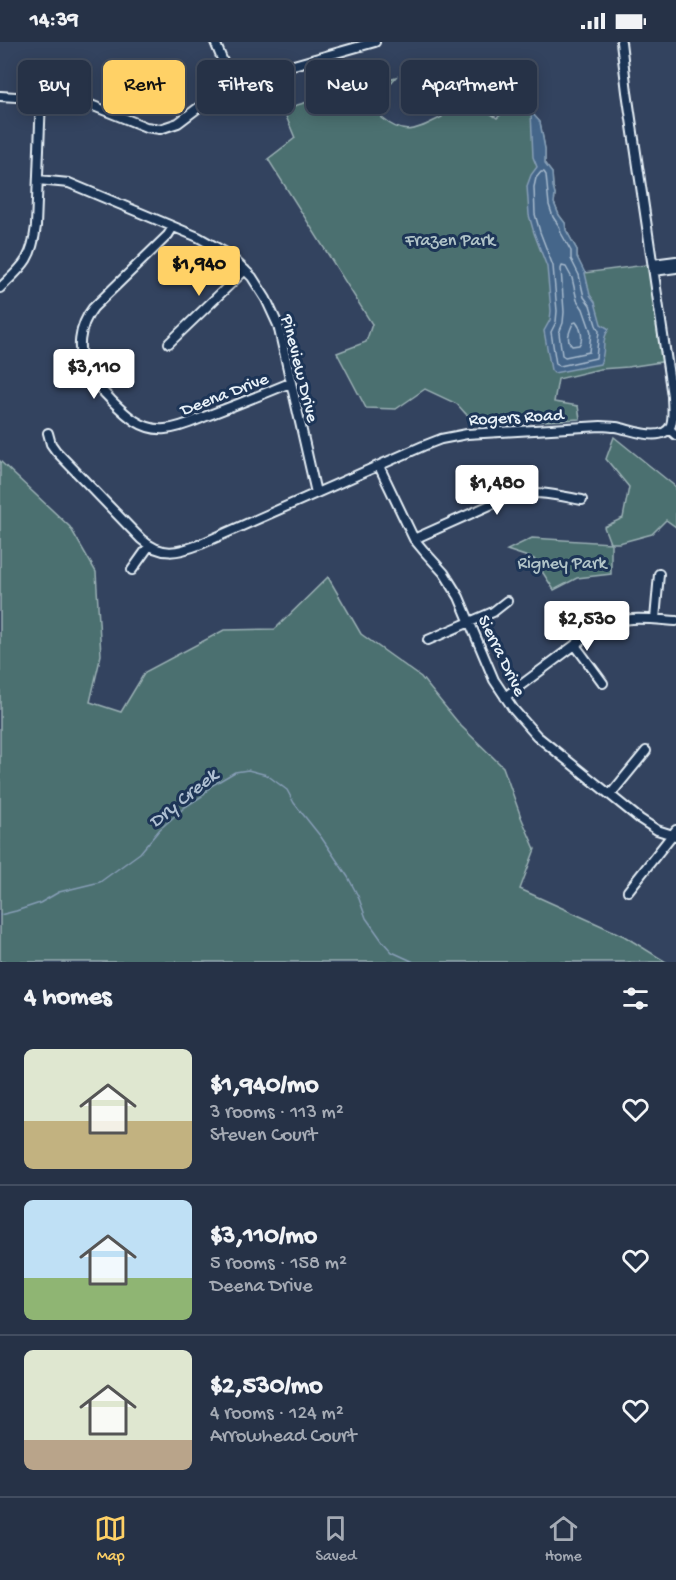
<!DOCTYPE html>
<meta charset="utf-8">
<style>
body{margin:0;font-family:"Gochi Hand",sans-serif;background:#2e3a4e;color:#f1f3f6;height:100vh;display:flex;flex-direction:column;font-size:22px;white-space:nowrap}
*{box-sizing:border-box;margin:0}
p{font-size:20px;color:#a4aab4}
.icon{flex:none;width:33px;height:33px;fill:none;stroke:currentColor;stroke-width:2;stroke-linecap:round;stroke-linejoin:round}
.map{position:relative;height:920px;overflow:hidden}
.panel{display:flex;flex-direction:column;background:#263247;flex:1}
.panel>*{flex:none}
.top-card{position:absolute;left:18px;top:18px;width:640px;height:54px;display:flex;gap:12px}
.price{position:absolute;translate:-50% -51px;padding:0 14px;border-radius:6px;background:#fff;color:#222;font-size:20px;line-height:39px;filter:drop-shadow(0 2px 3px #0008)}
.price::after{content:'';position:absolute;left:50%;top:36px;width:18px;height:14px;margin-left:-9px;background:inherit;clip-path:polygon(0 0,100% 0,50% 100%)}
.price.on{background:#ffd166;color:#111}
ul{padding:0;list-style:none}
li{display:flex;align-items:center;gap:18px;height:150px;padding:0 24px}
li+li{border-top:2px solid #424d60}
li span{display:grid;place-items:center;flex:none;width:168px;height:120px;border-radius:9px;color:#555}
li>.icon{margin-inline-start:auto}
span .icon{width:72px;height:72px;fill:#fffc;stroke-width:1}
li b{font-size:26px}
h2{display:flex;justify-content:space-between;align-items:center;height:72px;padding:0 24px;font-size:26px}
.pill{padding:0 21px;border-radius:9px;background:#263247;box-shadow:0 3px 15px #0003,0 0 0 2px #424d60;font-size:21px;line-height:54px}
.pill.on{background:#ffd166;color:#111}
.status{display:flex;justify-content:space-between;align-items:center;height:42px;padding:0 30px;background:#263247;direction:ltr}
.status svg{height:16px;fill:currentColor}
.tabs{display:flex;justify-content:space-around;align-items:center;height:84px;border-top:2px solid #424d60;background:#263247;font-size:16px;color:#a4aab4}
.tabs a{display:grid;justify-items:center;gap:3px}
.tabs .on{color:#ffd166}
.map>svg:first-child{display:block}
.green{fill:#4c6f70;stroke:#9ab0b4;stroke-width:1.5}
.water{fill:#44668a;stroke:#869eb6;stroke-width:1.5}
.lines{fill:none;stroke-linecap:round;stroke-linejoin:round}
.shore{stroke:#a6b9cc;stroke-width:1.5}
.stream{stroke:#869eb6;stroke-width:1.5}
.minor-casing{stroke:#e8f1f8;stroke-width:12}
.minor{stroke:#1d3557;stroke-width:8}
.labels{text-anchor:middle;stroke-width:6;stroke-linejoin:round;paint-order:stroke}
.park-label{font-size:18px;fill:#b1c4c8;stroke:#1d3557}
.street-label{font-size:18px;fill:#e8f1f8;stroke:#1d3557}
.water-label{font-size:20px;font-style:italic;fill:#afc0d2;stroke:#1d3557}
</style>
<div class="status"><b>14:39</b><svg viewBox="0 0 49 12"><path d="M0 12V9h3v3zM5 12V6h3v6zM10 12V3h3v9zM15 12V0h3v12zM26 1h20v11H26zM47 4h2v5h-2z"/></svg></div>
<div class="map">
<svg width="676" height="920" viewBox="0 0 676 920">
<rect width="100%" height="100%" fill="#33435f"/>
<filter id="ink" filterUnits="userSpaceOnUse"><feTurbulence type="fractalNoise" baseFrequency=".0167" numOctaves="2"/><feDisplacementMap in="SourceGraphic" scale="12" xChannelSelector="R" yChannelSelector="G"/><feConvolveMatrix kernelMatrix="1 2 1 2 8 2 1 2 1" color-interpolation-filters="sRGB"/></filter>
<g filter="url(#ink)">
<path class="green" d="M523,29L535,38L531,70L540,80L545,107V122L552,131L553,145L555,153L554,161L559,173L565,181L566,188L577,208V215L584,231L653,222L667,319L628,325L600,327L558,337L554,360L578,364L580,377L490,382L466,372L457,362L425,347L396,367L366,366L337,311L366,300L372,282L268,117L295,96L283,67L396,35L380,54L382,76C406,96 417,87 442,75V47L479,38L484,67L497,76L509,65L514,50Z
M614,395L676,445V485L666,478L652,492L619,501H611V532L577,536L554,548L534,517L507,508L532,496L610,501L604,485L623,476L629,445L606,417Z
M0,419L70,485L96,530L101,613L90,660L121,670L145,630L224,588L275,587L328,535L361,592L421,635L461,684L503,725L521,775L535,807L520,847L624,894L666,920H0Z"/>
<path class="water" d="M531,70L540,80L545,107V122L552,131L553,145L555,153L554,161L559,173L565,181L566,188L577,208V215L585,231L590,253L595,260L601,282L609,287C600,299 607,309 600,322L554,331L551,328L544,289L550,278L551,269L547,225L534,191L529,173L527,144L531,133L537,125L533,115Z"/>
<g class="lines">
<path class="shore" d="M541,130H544L546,133L549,163L553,175L559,184L561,191L571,209V217L579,233L584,255L590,263L596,283L599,289L596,316L560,324L556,322L551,290L556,280L557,269L553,224L540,190L535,172L534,145L536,136Z
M562,224L566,225L572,236L577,258L583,267L591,290L589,310L565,315L562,313L559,291L563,281L564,270L561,227Z
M576,280C581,286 584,297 579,303L572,304C565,297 570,289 573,281Z"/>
<path class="stream" d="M0,873L16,869L40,861L59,850L100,840L140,811L160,787L185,765L202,754L211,744L235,730L248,728L267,733L287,748L294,761L321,795L348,835L358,854L366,876L383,900L392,910L414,920"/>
<defs>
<path id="minor" d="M215,0L228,32V37L224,45
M0,54L81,59L146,85L160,87L178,81L223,47L237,39L375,0
M38,138L69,141L198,195L228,212L252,235L266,257L278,283L316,451
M173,185L168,193L93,266C79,284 75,310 87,330C93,341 103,349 111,358C126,373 142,389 165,387C179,386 192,380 204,375C233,364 261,353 290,341
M653,222L676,219
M654,229L676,226
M0,246C23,224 32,218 36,184L41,56
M169,301L245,228
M669,387L676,393
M48,391L51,402L56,409L141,497C161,515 178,511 201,502L423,404L441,397L467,392L601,384C606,384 611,385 616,385C630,387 663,402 671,383C674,374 672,363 672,354L627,50L621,0
M379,424L414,497L424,509L444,531L459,555L494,638L514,668L537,694L640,777L657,788L676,794
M414,497L508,455C535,447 555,453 582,458
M132,528L149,504
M655,577L659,532
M428,598L493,570L507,559
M575,603L603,641
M505,655L599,585C624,573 649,577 676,579
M610,753L646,709
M628,849L676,788"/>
</defs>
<use href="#minor" class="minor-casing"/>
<use href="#minor" class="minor"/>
</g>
</g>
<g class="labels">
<g class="park-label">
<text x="450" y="203">Frazen Park</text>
<text x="562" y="526">Rigney Park</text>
</g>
<g class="street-label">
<text transform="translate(301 326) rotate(76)" y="6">Pineview Drive</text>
<text transform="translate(224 351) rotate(-21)" y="6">Deena Drive</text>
<text transform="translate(516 374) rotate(-3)" y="6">Rogers Road</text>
<text transform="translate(503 613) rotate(64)" y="6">Sierra Drive</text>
</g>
<g class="water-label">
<text transform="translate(182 755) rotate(-39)" y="7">Dry Creek</text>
</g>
</g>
</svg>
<b class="price on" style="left:199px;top:255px">$1,940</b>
<b class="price" style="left:94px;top:358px">$3,110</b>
<b class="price" style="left:497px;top:474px">$1,480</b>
<b class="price" style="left:587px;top:610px">$2,530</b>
<div class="top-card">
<a class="pill">Buy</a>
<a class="pill on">Rent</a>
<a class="pill">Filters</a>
<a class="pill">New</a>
<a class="pill">Apartment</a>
</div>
</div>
<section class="panel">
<h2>4 homes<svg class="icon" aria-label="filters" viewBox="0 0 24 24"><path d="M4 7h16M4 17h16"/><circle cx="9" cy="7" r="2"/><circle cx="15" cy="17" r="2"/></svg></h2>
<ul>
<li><span style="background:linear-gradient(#dfe7d0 60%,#c2b280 0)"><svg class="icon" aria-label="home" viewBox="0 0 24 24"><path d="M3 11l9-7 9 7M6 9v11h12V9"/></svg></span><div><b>$1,940/mo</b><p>3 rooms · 113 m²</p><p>Steven Court</p></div><svg class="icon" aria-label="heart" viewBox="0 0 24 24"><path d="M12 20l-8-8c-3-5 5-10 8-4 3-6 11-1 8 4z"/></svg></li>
<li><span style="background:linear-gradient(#bfe0f5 65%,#8fb573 0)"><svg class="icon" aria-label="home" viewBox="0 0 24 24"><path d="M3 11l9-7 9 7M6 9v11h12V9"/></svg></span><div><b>$3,110/mo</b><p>5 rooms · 158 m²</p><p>Deena Drive</p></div><svg class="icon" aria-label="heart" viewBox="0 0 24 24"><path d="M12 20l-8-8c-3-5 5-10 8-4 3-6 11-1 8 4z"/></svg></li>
<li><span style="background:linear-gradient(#dfe7d0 75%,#b9a48a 0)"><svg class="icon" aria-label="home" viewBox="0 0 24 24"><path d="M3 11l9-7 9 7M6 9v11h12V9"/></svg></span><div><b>$2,530/mo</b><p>4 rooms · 124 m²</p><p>Arrowhead Court</p></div><svg class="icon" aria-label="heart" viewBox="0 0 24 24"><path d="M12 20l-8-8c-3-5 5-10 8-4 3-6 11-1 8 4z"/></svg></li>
</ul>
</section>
<nav class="tabs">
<a class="on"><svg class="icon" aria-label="map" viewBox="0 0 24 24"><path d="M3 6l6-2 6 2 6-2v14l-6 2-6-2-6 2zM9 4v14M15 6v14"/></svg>Map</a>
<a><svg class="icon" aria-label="saved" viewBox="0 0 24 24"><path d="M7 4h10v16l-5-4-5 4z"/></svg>Saved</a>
<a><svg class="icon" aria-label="home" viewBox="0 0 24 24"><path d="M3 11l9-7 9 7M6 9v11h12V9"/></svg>Home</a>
</nav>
